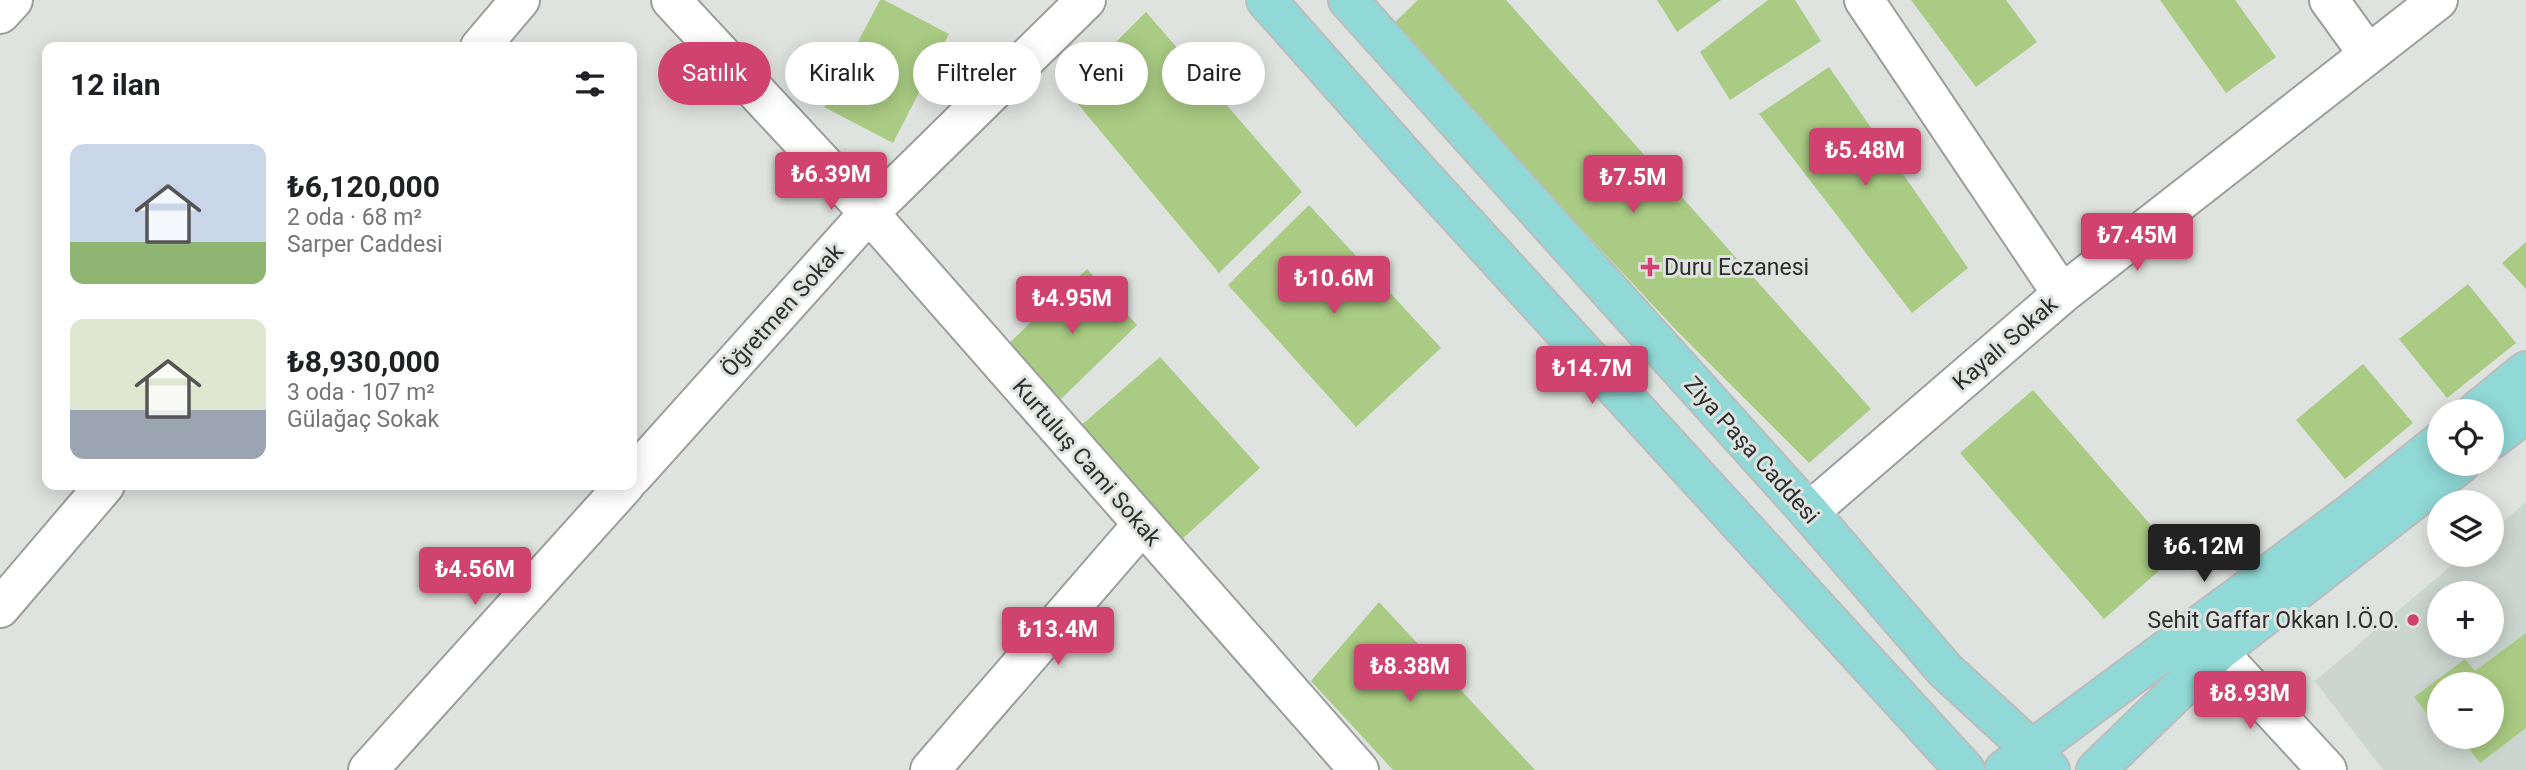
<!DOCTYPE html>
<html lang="tr">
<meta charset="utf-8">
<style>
body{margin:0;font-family:Roboto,sans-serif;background:#f2f2f2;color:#202124;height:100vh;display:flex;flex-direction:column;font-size:26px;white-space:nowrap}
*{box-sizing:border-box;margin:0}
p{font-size:23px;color:#757577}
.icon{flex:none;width:38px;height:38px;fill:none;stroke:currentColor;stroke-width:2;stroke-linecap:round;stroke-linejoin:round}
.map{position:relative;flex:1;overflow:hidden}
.panel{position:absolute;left:42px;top:42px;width:595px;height:448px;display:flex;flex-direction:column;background:#fff;border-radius:14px;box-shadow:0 4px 18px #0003}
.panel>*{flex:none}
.banner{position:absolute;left:658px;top:42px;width:665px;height:63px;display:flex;gap:14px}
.buttons{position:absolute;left:2427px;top:399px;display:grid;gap:14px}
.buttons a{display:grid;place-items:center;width:77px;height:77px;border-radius:50%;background:#fff;box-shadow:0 4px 18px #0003;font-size:35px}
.price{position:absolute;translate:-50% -60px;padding:0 16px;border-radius:7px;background:#d0426f;color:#fff;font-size:23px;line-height:46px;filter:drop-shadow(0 2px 4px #0008)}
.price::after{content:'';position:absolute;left:50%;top:42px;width:21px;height:16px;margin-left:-10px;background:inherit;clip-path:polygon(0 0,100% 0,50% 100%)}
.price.on{background:#222;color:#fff}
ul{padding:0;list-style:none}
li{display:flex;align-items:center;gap:21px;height:175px;padding:0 28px}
li span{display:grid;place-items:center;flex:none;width:196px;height:140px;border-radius:14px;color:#555}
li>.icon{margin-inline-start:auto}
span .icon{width:84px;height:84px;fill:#fffc;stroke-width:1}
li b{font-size:30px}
h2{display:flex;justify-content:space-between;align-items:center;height:84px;padding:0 28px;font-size:30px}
.tag{padding:0 24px;border-radius:32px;background:#fff;box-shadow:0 4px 18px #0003;font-size:24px;line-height:63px}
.tag.on{background:#d0426f;color:#fff}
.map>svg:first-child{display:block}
.built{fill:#cbd6d0;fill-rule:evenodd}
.building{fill:#a9cb83}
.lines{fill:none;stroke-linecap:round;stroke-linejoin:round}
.minor-casing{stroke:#9b9e9c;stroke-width:42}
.major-casing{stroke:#bcbcbc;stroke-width:42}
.minor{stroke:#fff;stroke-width:38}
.major{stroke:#91d9d6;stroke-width:38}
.poi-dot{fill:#d0426f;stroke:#dfe3e0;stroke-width:2.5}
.labels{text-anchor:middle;stroke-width:6;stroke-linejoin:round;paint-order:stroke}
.poi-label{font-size:23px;fill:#2e2f2e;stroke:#dfe3e0;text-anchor:start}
.street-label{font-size:23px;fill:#2e2f2e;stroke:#dfe3e0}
</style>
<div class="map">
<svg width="2526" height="770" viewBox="0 0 2526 770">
<rect width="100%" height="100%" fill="#dfe3e0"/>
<path class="built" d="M2526,502V770H2383L2315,681L2464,555H2492V531ZM2440,593H2492V646H2440ZM2440,684H2492V737H2440Z"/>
<path class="building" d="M880,0H884L949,34L893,143L824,107Z
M1418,0H1506L1871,409L1809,463L1676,330L1392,25Z
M1657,0H1721L1677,32Z
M1768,0H1795L1821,41L1730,100L1700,52Z
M1911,0H2006L2037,42L1976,87Z
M2160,0H2235L2276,57L2226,93Z
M1146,12L1302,192L1219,273L1067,91Z
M1829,67L1968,268L1912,313L1759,114Z
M1309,205L1441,348L1356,427L1228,285Z
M2526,242V289L2502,263Z
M1087,269L1137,325L1058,402L1006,346Z
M2468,284L2516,343L2447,398L2399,339Z
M1160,357L1260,468L1180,541L1078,428Z
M2363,364L2413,423L2345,479L2296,420Z
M2033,390L2177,555L2104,619L1960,453Z
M1379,602L1535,770H1393L1311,681Z
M2526,633V728L2480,763L2460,737H2492V684H2440V731L2414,697L2465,659L2475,671Z"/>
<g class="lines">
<defs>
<path id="minor" d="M671,0L869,213L1359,770
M1864,0L2062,294
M2329,0L2368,54
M0,14L13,0
M480,47L520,0
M632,477L869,213L1086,0
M1809,512L2062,294L2438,0
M0,608L105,485
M2218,652L2327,770
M368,770L625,485
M930,770L1142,525"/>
<path id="major" d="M1266,0L1415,168L1965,770
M1348,0L1809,512L1945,670L2031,749L2050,770
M2477,411L2526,371
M2492,439L2526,413
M2004,770L2354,511L2440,442
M2096,770L2218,652L2460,464"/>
</defs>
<use href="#minor" class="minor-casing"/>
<use href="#major" class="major-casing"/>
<use href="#minor" class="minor"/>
<use href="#major" class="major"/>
</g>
<g class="poi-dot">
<path d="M1646.5 256.5h7v7h7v7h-7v7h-7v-7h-7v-7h7z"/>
<circle cx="2413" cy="620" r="7"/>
</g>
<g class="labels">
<g class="poi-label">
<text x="1664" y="275">Duru Eczanesi</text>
<text x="2399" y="628" text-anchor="end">Sehit Gaffar Okkan I.Ö.O.</text>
</g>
<g class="street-label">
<text transform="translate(782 310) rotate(-48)" y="8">Öğretmen Sokak</text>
<text transform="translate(2005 343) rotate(-41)" y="8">Kayalı Sokak</text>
<text transform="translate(1752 450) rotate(48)" y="8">Ziya Paşa Caddesi</text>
<text transform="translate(1087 462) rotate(49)" y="8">Kurtuluş Cami Sokak</text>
</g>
</g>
</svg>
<div class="buttons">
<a><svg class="icon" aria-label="locate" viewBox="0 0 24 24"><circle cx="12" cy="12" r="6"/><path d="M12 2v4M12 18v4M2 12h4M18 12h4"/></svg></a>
<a><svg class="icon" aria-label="layers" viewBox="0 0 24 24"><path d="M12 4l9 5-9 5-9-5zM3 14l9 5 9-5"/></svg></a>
<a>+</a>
<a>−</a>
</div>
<b class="price" style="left:1865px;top:188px">₺5.48M</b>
<b class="price" style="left:831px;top:212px">₺6.39M</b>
<b class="price" style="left:1633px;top:215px">₺7.5M</b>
<b class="price" style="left:2137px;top:273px">₺7.45M</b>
<b class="price" style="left:1334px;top:316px">₺10.6M</b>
<b class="price" style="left:1072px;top:336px">₺4.95M</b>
<b class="price" style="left:1592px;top:406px">₺14.7M</b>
<b class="price on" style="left:2204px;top:584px">₺6.12M</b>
<b class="price" style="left:475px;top:607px">₺4.56M</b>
<b class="price" style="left:1058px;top:667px">₺13.4M</b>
<b class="price" style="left:1410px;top:704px">₺8.38M</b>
<b class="price" style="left:2250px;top:731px">₺8.93M</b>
<div class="banner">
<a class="tag on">Satılık</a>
<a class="tag">Kiralık</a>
<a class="tag">Filtreler</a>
<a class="tag">Yeni</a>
<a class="tag">Daire</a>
</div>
<section class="panel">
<h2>12 ilan<svg class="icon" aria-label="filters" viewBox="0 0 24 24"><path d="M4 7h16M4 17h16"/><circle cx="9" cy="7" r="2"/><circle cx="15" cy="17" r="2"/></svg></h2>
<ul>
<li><span style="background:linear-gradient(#c9d6e8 70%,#8fb573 0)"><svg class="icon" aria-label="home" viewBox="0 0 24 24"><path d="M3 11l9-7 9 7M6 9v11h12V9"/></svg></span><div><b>₺6,120,000</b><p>2 oda · 68 m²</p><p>Sarper Caddesi</p></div></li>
<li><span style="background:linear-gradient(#dfe7d0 65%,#9aa5b1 0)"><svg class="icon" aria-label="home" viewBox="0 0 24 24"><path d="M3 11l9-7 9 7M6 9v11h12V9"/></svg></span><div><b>₺8,930,000</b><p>3 oda · 107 m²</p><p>Gülağaç Sokak</p></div></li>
</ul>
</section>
</div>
